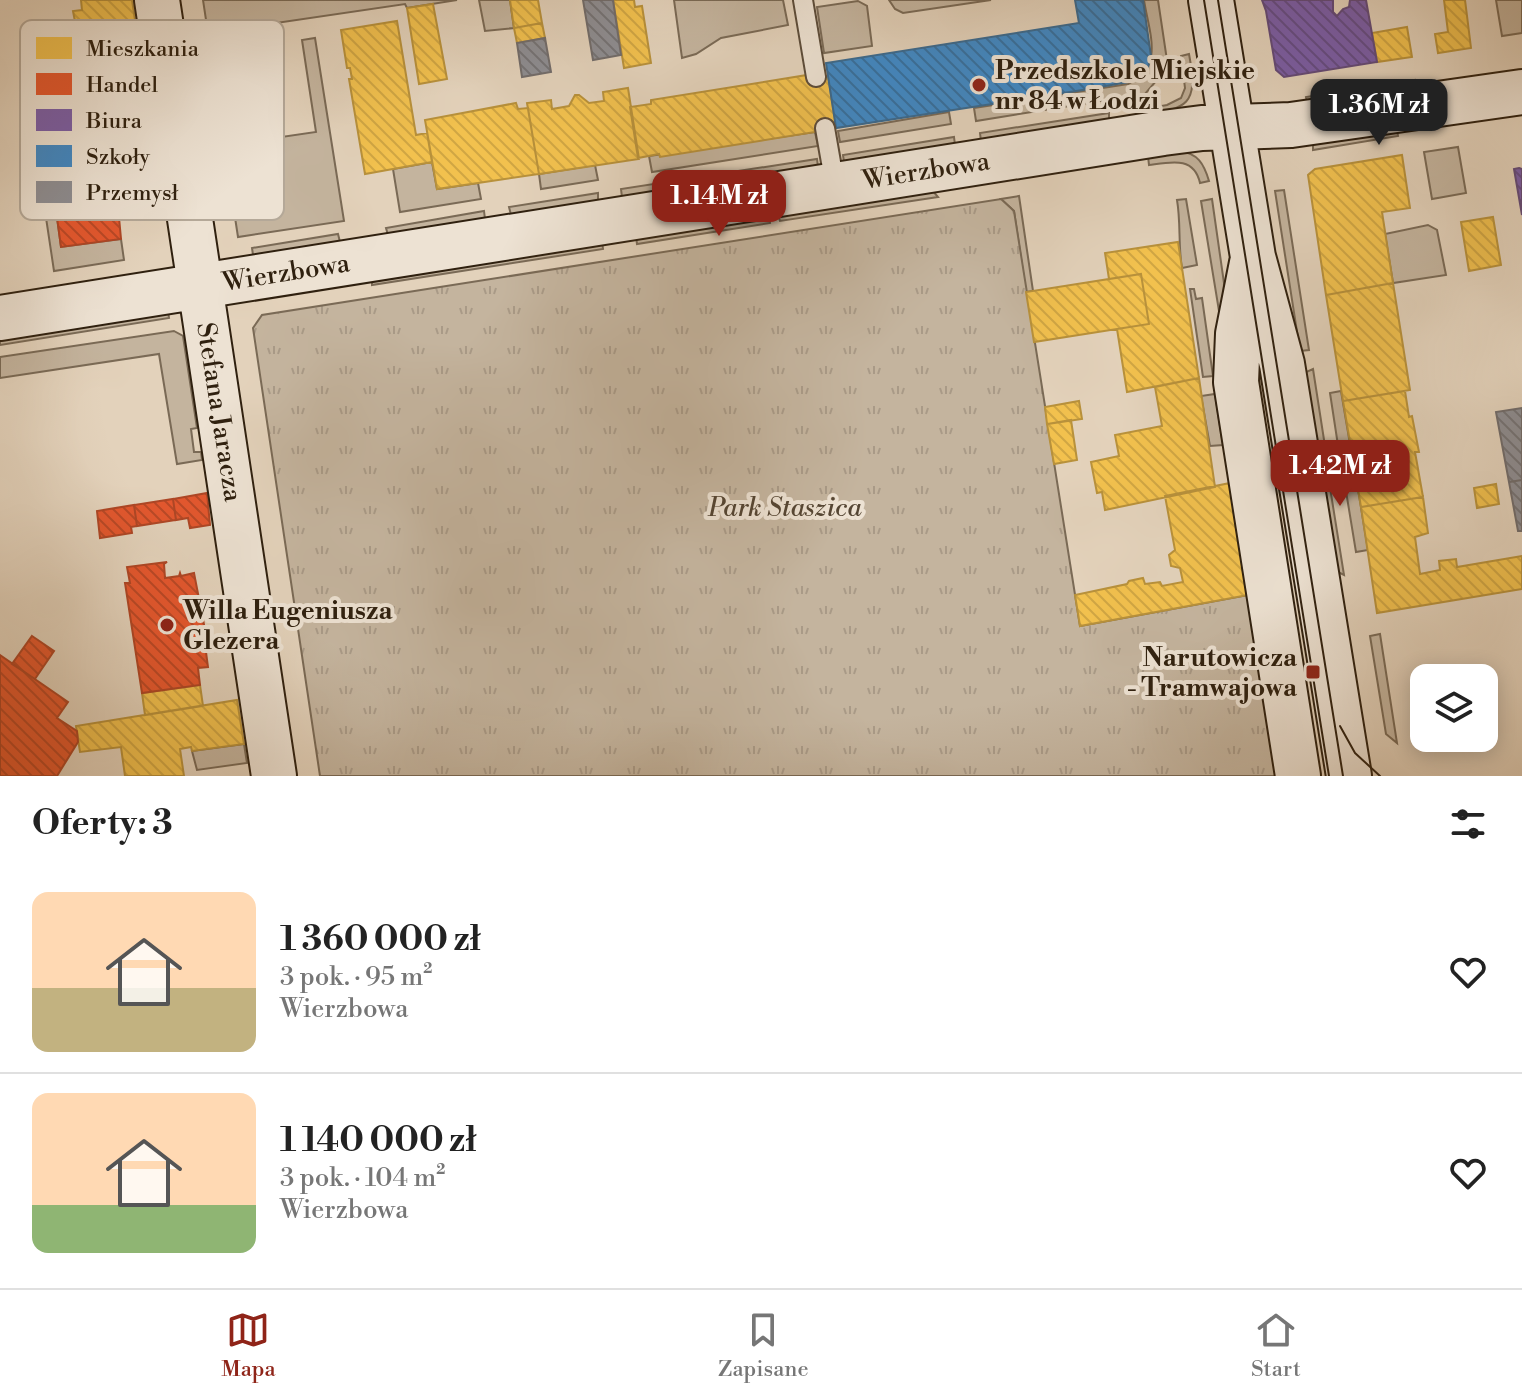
<!DOCTYPE html>
<html lang="pl">
<meta charset="utf-8">
<style>
body{margin:0;font-family:"Libre Bodoni",serif;background:#f2f2f2;color:#222;height:100vh;display:flex;flex-direction:column;font-size:30px;white-space:nowrap}
*{box-sizing:border-box;margin:0}
p{font-size:26px;color:#767676}
.icon{flex:none;width:44px;height:44px;fill:none;stroke:currentColor;stroke-width:2;stroke-linecap:round;stroke-linejoin:round}
.map{position:relative;height:776px;overflow:hidden}
.details{display:flex;flex-direction:column;background:#fff;flex:1}
.details>*{flex:none}
.controls{position:absolute;left:1410px;top:664px;display:grid;gap:16px}
.controls a{display:grid;place-items:center;width:88px;height:88px;border-radius:16px;background:#fff;box-shadow:0 4px 20px #0003;font-size:40px}
.price{position:absolute;translate:-50% -68px;padding:0 18px;border-radius:16px;background:#8f2418;color:#fff;font-size:26px;line-height:52px;filter:drop-shadow(0 2px 4px #0008)}
.price::after{content:'';position:absolute;left:50%;top:48px;width:24px;height:18px;margin-left:-12px;background:inherit;clip-path:polygon(0 0,100% 0,50% 100%)}
.price.current{background:#222;color:#fff}
ul{padding:0;list-style:none}
li{display:flex;align-items:center;gap:24px;height:200px;padding:0 32px}
li+li{border-top:2px solid #e0e0e0}
li span{display:grid;place-items:center;flex:none;width:224px;height:160px;border-radius:16px;color:#555}
li>.icon{margin-inline-start:auto}
span .icon{width:96px;height:96px;fill:#fffc;stroke-width:1}
li b{font-size:34px}
h2{display:flex;justify-content:space-between;align-items:center;height:96px;padding:0 32px;font-size:34px}
.tab-bar{display:flex;justify-content:space-around;align-items:center;height:112px;border-top:2px solid #e0e0e0;background:#fff;font-size:22px;color:#767676}
.tab-bar a{display:grid;justify-items:center;gap:4px}
.tab-bar .current{color:#8f2418}
.map>svg:first-child{display:block}
.grass{fill:#c4b49e;stroke:#7a6a56;stroke-width:2}
.park{fill:url(#park-tufts);stroke:#7a6a56;stroke-width:2}
.homes{fill:url(#homes-back-hatch);stroke:#b8913b;stroke-width:2}
.shops{fill:url(#shops-back-hatch);stroke:#ae4625;stroke-width:2}
.offices{fill:url(#offices-back-hatch);stroke:#644b79;stroke-width:2}
.schools{fill:url(#schools-back-hatch);stroke:#3a698e;stroke-width:2}
.industry{fill:url(#industry-back-hatch);stroke:#716c6b;stroke-width:2}
.lines{fill:none;stroke-linecap:round;stroke-linejoin:round}
.lane-casing{stroke:#5c4c3a;stroke-width:22}
.secondary-casing{stroke:#2f200f;stroke-width:48}
.lane{stroke:#ede2d3;stroke-width:18}
.secondary{stroke:#ede2d3;stroke-width:44}
.tram{stroke:#2f200f;stroke-width:2}
.poi-dot{fill:#8f2418;stroke:#ede2d3;stroke-width:3}
.labels{text-anchor:middle;stroke-width:8;stroke-linejoin:round;paint-order:stroke}
.poi-label{font-size:26px;font-weight:bold;fill:#2f200f;stroke:#ede2d3;text-anchor:start}
.street-label{font-size:26px;fill:#2f200f;stroke:#ede2d3}
.park-label{font-size:26px;font-style:italic;fill:#544533;stroke:#ede2d3}
.key{fill:#ede2d3;stroke:#b4a898;stroke-width:2}
.key-label{font-size:22px;fill:#2f200f}
</style>
<div class="map">
<svg width="1522" height="776" viewBox="0 0 1522 776">
<defs>
<pattern id="park-tufts" width="24" height="20" patternUnits="userSpaceOnUse" patternTransform="scale(2)"><rect width="24" height="20" fill="#c4b49e"/><path d="M3 7l-1-3M5 7V3M7 7l1-3M15 17l-1-3M17 17v-4M19 17l1-3" fill="none" stroke="#a99a87"/></pattern>
<pattern id="homes-back-hatch" width="6" height="6" patternUnits="userSpaceOnUse" patternTransform="scale(2)"><rect width="6" height="6" fill="#f2c14e"/><path d="M-1 5l2 2M0 0l6 6M5-1l2 2" fill="none" stroke="#d0a643"/></pattern>
<pattern id="shops-back-hatch" width="6" height="6" patternUnits="userSpaceOnUse" patternTransform="scale(2)"><rect width="6" height="6" fill="#e4572e"/><path d="M-1 5l2 2M0 0l6 6M5-1l2 2" fill="none" stroke="#b94826"/></pattern>
<pattern id="offices-back-hatch" width="6" height="6" patternUnits="userSpaceOnUse" patternTransform="scale(2)"><rect width="6" height="6" fill="#7b5ea7"/><path d="M-1 5l2 2M0 0l6 6M5-1l2 2" fill="none" stroke="#654d86"/></pattern>
<pattern id="schools-back-hatch" width="6" height="6" patternUnits="userSpaceOnUse" patternTransform="scale(2)"><rect width="6" height="6" fill="#3f88c5"/><path d="M-1 5l2 2M0 0l6 6M5-1l2 2" fill="none" stroke="#356f9e"/></pattern>
<pattern id="industry-back-hatch" width="6" height="6" patternUnits="userSpaceOnUse" patternTransform="scale(2)"><rect width="6" height="6" fill="#8d8d92"/><path d="M-1 5l2 2M0 0l6 6M5-1l2 2" fill="none" stroke="#747376"/></pattern>
</defs>
<rect width="100%" height="100%" fill="#e3d2bb"/>
<filter id="stains"><feTurbulence type="fractalNoise" baseFrequency=".0025" numOctaves="4"/><feColorMatrix values="0 0 0 0 .2 0 0 0 0 .09 0 0 0 0 .02 0 0 0 .5 -.17"/></filter>
<radialGradient id="worn" r=".72"><stop offset=".6" stop-color="#630" stop-opacity="0"/><stop offset="1" stop-color="#630" stop-opacity=".3"/></radialGradient>
<path class="grass" d="M203,0H457L407,8L405,4L208,33Z
M479,0H510L514,28L485,31Z
M674,0H783L788,25L721,38L696,54L682,58Z
M889,0H991L903,13L895,9Z
M1144,0H1158L1168,67L1145,94L976,121L974,108L1128,84C1165,67 1149,33 1144,0Z
M1496,0H1522V33L1502,36Z
M858,1L867,6L872,46L824,53L817,7Z
M315,38L344,221L238,237L210,54L227,51L241,143L316,132L302,40Z
M1189,54C1199,107 1187,108 1139,116V110L1167,105L1181,98L1185,88L1181,56Z
M1415,80L1416,89L1307,103L1306,97Z
M949,112L951,124L840,142L838,131Z
M1109,113V120L981,141L980,133Z
M1397,130L1398,136L1313,150V142Z
M815,132L818,146L652,172L649,156Z
M954,137L955,145L844,162L843,155Z
M1458,147L1466,193L1432,199L1424,152Z
M1179,151C1198,153 1204,164 1209,181L1200,183C1194,156 1171,162 1149,165L1148,156Z
M817,159L818,167L622,197L621,189Z
M432,162L437,189L478,183L481,199L400,212L393,169Z
M595,165L598,180L541,189L539,174Z
M53,188L61,247L121,239L124,260L54,271L45,211Z
M932,190L938,197L780,221L778,215Z
M1284,190L1309,350L1300,351L1275,191Z
M598,193V201L511,215L509,207Z
M1019,196L1033,291L1026,292L1014,211L1001,199Z
M1186,199L1197,265L1182,268C1178,245 1181,223 1177,200Z
M1212,199L1224,283L1223,311H1219L1201,201Z
M484,211L485,219L388,235L386,228Z
M769,216L770,223L637,244L636,236Z
M1428,225L1437,230L1446,275L1393,283L1385,234Z
M338,234L340,242L253,255L252,248Z
M602,241L603,249L372,285V277Z
M1190,289H1194L1196,299L1202,298L1213,376L1203,377Z
M168,311L169,318L0,345V337Z
M174,331L183,336L197,428L191,429L194,452H201L202,460L177,464L159,354L0,378V357Z
M1313,369L1327,459L1317,454L1304,373Z
M1341,391L1351,450L1339,452L1330,393Z
M1215,394L1223,445L1210,446L1201,396Z
M1355,471L1368,550L1356,552L1343,473Z
M1328,475L1344,575L1336,571L1321,480Z
M1380,634L1397,743L1386,734L1370,636Z
M244,744L247,763L197,770L192,751Z"/>
<path class="park" d="M1001,199L1014,211L1080,626L1248,595L1276,776H320L253,328L262,315Z"/>
<path class="homes" d="M81,0H132L162,200L112,208L107,178L100,179L98,166H106L98,114H91L90,99H95L85,26L76,27L73,11L82,10Z
M510,0H538L542,23L514,28Z
M613,0H634L635,7L642,6L651,63L624,68Z
M1444,0H1465L1471,48L1438,53L1435,34L1448,32Z
M433,4L447,79L419,84L407,8Z
M397,21L416,135L427,133L432,162L365,174L349,79H352L350,68H347L341,30Z
M542,23L545,38L517,43L514,28Z
M1407,27L1412,57L1377,62L1372,33Z
M807,75V79L828,76L836,126L815,129V132L660,157L659,154L638,158L630,107L651,104V100Z
M628,88L639,159L539,174L527,103L551,100L552,109L569,106L575,95H579L589,103L604,101L603,92Z
M516,103L518,109L528,108L539,174L437,189L425,120Z
M1402,155L1410,208L1382,212L1393,283L1326,295L1308,175L1315,169Z
M1493,217L1501,265L1469,271L1461,222Z
M1178,242L1199,378L1127,392L1117,329L1149,324L1141,274L1109,279L1105,253Z
M1141,274L1149,324L1034,342L1026,292Z
M1393,283L1410,390L1343,401L1326,295Z
M1199,378L1215,487L1105,510L1102,492L1097,493L1091,462L1119,456L1115,435L1162,426L1155,387Z
M1405,391L1409,417L1412,416L1419,452H1415L1423,497L1361,507L1343,401Z
M1079,401L1082,419L1047,424L1045,407Z
M1071,420L1077,460L1054,464L1047,424Z
M1230,483L1248,595L1080,626L1075,595L1127,584L1129,581L1143,578L1145,584L1160,582L1162,586L1183,582L1180,568L1171,566L1169,555L1175,550L1165,496Z
M1496,484L1499,504L1477,508L1474,488Z
M1423,497L1428,533L1415,537L1420,574L1440,570L1439,561L1456,559L1457,567L1522,556V589L1377,613L1361,507Z
M200,685L203,706L145,715L142,693Z
M237,700L244,744L192,751L191,747L180,749L184,776H125L121,747L80,752L76,726Z"/>
<path class="shops" d="M107,178L112,208L118,207L121,239L61,247L53,188Z
M207,493L210,525L190,528L188,518L176,520L173,499Z
M173,499L176,520L137,526L134,505Z
M134,505L137,526L131,527L132,533L100,538L97,511Z
M167,562L164,564L165,578L179,576L180,573L181,576L194,573L206,635L204,637L208,667L198,668L200,685L142,693L125,583H130L127,567Z
M32,636L54,651L35,679L12,664Z
M0,655L68,702L57,718L77,731L78,742L57,776H0Z"/>
<path class="offices" d="M1262,0H1333V12L1337,16L1343,9L1349,7L1350,0H1366L1377,62L1284,77L1276,70L1266,11Z
M1519,168L1522,169V215L1514,169Z"/>
<path class="schools" d="M1075,0H1143L1151,56L1148,67L1141,76L1128,82L1089,89L836,128L826,63L1079,23Z"/>
<path class="industry" d="M583,0H613L621,55L593,60Z
M545,38L551,72L522,77L517,43Z
M1522,408V480L1509,482L1496,412Z
M1522,480V531H1518L1509,482Z"/>
<g class="lines">
<defs>
<path id="lane" d="M803,0L816,77
M825,128L835,185"/>
<path id="secondary" d="M157,0L274,776
M1211,0L1253,257L1282,364L1349,776
M1252,263L1238,334L1236,382L1298,776
M0,318L1163,133L1202,128L1291,125L1522,92"/>
</defs>
<use href="#lane" class="lane-casing"/>
<use href="#secondary" class="secondary-casing"/>
<use href="#lane" class="lane"/>
<use href="#secondary" class="secondary"/>
<path class="tram" d="M1204,0L1329,776
M1218,0L1343,776
M1340,726L1355,753L1380,776"/>
</g>
<g class="poi-dot">
<circle cx="979" cy="85" r="8"/>
<circle cx="167" cy="625" r="8"/>
<rect x="1305" y="664" width="16" height="16" rx="4"/>
</g>
<g class="labels">
<g class="poi-label">
<text x="995" y="79">Przedszkole Miejskie<tspan x="995" dy="30">nr 84 w Łodzi</tspan></text>
<text x="183" y="619">Willa Eugeniusza<tspan x="183" dy="30">Glezera</tspan></text>
<text x="1297" y="666" text-anchor="end">Narutowicza<tspan x="1297" dy="30">- Tramwajowa</tspan></text>
</g>
<g class="street-label">
<text transform="translate(926 170) rotate(-9)" y="9">Wierzbowa</text>
<text transform="translate(286 272) rotate(-9)" y="9">Wierzbowa</text>
<text transform="translate(220 412) rotate(81)" y="9">Stefana Jaracza</text>
</g>
<g class="park-label">
<text x="785" y="516">Park Staszica</text>
</g>
</g>
<rect x="20" y="20" width="264" height="200" rx="12" class="key"/>
<rect x="36" y="37" width="36" height="22" fill="#f2c14e"/>
<rect x="36" y="73" width="36" height="22" fill="#e4572e"/>
<rect x="36" y="109" width="36" height="22" fill="#7b5ea7"/>
<rect x="36" y="145" width="36" height="22" fill="#3f88c5"/>
<rect x="36" y="181" width="36" height="22" fill="#8d8d92"/>
<g class="key-label">
<text x="86" y="56">Mieszkania</text>
<text x="86" y="92">Handel</text>
<text x="86" y="128">Biura</text>
<text x="86" y="164">Szkoły</text>
<text x="86" y="200">Przemysł</text>
</g>
<rect width="100%" height="100%" filter="url(#stains)"/>
<rect width="100%" height="100%" fill="url(#worn)"/>
</svg>
<div class="controls">
<a><svg class="icon" aria-label="layers" viewBox="0 0 24 24"><path d="M12 4l9 5-9 5-9-5zM3 14l9 5 9-5"/></svg></a>
</div>
<b class="price current" style="left:1379px;top:147px">1.36M zł</b>
<b class="price" style="left:719px;top:238px">1.14M zł</b>
<b class="price" style="left:1340px;top:508px">1.42M zł</b>
</div>
<section class="details">
<h2>Oferty: 3<svg class="icon" aria-label="filters" viewBox="0 0 24 24"><path d="M4 7h16M4 17h16"/><circle cx="9" cy="7" r="2"/><circle cx="15" cy="17" r="2"/></svg></h2>
<ul>
<li><span style="background:linear-gradient(#ffd9b3 60%,#c2b280 0)"><svg class="icon" aria-label="home" viewBox="0 0 24 24"><path d="M3 11l9-7 9 7M6 9v11h12V9"/></svg></span><div><b>1 360 000 zł</b><p>3 pok. · 95 m²</p><p>Wierzbowa</p></div><svg class="icon" aria-label="heart" viewBox="0 0 24 24"><path d="M12 20l-8-8c-3-5 5-10 8-4 3-6 11-1 8 4z"/></svg></li>
<li><span style="background:linear-gradient(#ffd9b3 70%,#8fb573 0)"><svg class="icon" aria-label="home" viewBox="0 0 24 24"><path d="M3 11l9-7 9 7M6 9v11h12V9"/></svg></span><div><b>1 140 000 zł</b><p>3 pok. · 104 m²</p><p>Wierzbowa</p></div><svg class="icon" aria-label="heart" viewBox="0 0 24 24"><path d="M12 20l-8-8c-3-5 5-10 8-4 3-6 11-1 8 4z"/></svg></li>
</ul>
</section>
<nav class="tab-bar">
<a class="current"><svg class="icon" aria-label="map" viewBox="0 0 24 24"><path d="M3 6l6-2 6 2 6-2v14l-6 2-6-2-6 2zM9 4v14M15 6v14"/></svg>Mapa</a>
<a><svg class="icon" aria-label="saved" viewBox="0 0 24 24"><path d="M7 4h10v16l-5-4-5 4z"/></svg>Zapisane</a>
<a><svg class="icon" aria-label="home" viewBox="0 0 24 24"><path d="M3 11l9-7 9 7M6 9v11h12V9"/></svg>Start</a>
</nav>
